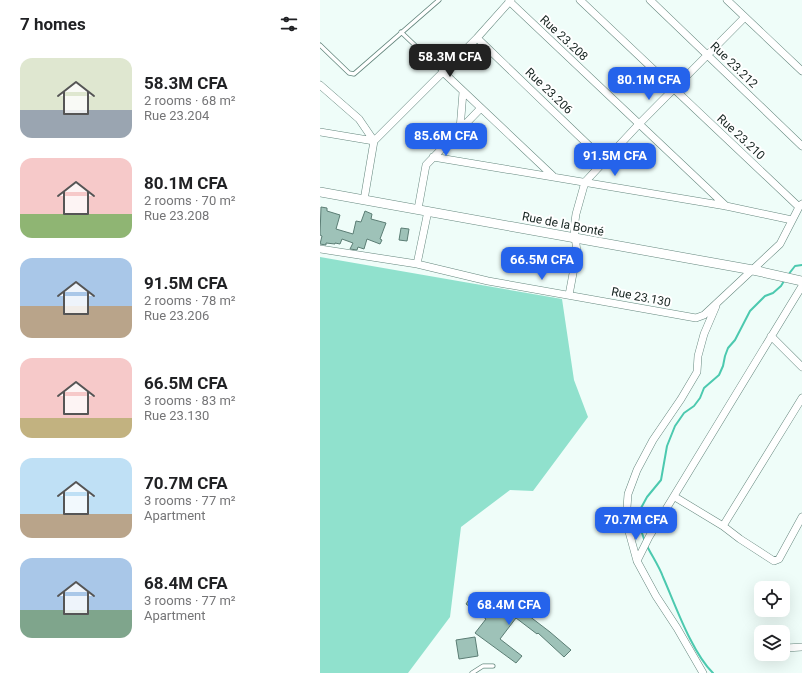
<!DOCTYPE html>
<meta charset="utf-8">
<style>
body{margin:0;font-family:Roboto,sans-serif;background:#f2f2f2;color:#202124;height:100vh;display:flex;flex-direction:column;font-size:15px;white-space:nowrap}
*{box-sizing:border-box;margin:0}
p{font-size:13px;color:#757577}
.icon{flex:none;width:22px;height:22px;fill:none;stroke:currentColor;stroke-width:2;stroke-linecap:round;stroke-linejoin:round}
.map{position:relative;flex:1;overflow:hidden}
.panel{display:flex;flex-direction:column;background:#fff;width:320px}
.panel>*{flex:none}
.fabs{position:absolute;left:434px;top:581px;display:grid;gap:8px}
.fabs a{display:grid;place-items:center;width:36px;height:36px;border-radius:8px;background:#fff;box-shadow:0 4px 16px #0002;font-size:20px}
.price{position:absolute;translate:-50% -34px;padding:0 9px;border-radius:8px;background:#2563eb;color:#fff;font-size:13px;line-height:26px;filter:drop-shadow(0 1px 2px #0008)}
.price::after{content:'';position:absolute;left:50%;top:24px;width:12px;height:9px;margin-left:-6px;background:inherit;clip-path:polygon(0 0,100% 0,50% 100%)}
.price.active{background:#222;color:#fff}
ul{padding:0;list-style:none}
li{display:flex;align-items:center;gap:12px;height:100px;padding:0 20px}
li span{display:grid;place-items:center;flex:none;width:112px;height:80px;border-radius:12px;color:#555}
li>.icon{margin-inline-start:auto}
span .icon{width:48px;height:48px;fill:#fffc;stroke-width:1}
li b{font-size:17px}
h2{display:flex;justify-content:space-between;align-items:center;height:48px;padding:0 20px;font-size:17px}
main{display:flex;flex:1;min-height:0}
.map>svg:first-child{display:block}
.green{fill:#90e1cd}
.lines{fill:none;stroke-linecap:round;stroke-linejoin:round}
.stream{stroke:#4cc9af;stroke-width:2}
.building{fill:#9ec2b8;stroke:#5b7d74}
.service-casing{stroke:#65877e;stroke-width:5}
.minor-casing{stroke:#65877e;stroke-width:8}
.tertiary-casing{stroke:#65877e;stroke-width:10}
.service{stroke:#fff;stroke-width:3.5}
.minor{stroke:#fff;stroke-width:7}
.tertiary{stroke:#fff;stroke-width:9}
.labels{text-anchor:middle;stroke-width:4;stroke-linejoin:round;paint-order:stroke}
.street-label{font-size:12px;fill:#162420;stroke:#fff}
</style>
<main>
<section class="panel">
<h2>7 homes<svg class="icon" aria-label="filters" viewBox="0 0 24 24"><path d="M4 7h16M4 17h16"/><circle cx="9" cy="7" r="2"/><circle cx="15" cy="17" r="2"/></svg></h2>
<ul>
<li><span style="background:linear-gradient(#dfe7d0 65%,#9aa5b1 0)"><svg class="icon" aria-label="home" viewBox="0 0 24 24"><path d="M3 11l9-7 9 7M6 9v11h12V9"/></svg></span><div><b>58.3M CFA</b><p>2 rooms · 68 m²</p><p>Rue 23.204</p></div></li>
<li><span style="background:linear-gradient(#f6c9c9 70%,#8fb573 0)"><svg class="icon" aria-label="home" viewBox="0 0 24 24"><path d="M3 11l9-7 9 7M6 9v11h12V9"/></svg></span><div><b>80.1M CFA</b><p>2 rooms · 70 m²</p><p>Rue 23.208</p></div></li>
<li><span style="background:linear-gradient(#a9c7e8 60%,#b9a48a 0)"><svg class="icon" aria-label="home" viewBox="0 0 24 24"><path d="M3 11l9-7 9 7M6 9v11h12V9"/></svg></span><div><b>91.5M CFA</b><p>2 rooms · 78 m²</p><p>Rue 23.206</p></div></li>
<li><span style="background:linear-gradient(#f6c9c9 75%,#c2b280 0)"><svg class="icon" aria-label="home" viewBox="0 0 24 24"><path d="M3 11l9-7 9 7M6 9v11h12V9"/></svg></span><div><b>66.5M CFA</b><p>3 rooms · 83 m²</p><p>Rue 23.130</p></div></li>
<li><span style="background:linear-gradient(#bfe0f5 70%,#b9a48a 0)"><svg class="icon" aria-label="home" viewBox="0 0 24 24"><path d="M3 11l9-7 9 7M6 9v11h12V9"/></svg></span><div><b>70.7M CFA</b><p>3 rooms · 77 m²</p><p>Apartment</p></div></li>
<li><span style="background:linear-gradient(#a9c7e8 65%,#7fa58c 0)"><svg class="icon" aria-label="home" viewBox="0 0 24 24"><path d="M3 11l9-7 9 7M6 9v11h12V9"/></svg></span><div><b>68.4M CFA</b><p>3 rooms · 77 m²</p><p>Apartment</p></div></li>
</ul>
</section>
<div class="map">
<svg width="482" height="673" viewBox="0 0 482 673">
<rect width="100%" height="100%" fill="#effdf9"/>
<path class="green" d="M0,257L242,299L254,380L268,417L213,491L190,490L141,527L130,617L88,673H0Z"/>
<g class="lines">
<path class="stream" d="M468,275L475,266L482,265
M325,542L318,521L321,508L327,497L341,480L347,446L355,426L364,413L374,406L380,398L384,388L399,375L403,366L405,356L408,348L415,340L430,311L445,296L453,293L461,286L464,281
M327,546C332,556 339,566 343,577C355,604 372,653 393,673"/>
</g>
<path class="building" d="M1,207L7,208V211L20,215L16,229L33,234L36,221L41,222L45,211L52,214L51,219L66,223L60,239L62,240L60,244L47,239L44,249L38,247L37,250L30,249L33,243L22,239L20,244L15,243V244L6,243V245L0,244L2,236L0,235Z
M81,228L89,229L87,241L79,240Z
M152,595L172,610L183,596L230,632L251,650L244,657L218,633L217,634L196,618L180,639L202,656L196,663L155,633L166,619L146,604Z
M155,637L158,656L139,659L136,640Z"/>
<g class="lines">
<defs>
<path id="service" d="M81,32L123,72
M0,45L29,73L34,74L119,0
M152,673L163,666H173"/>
<path id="minor" d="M260,0L479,207
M330,0L482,146
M407,0L482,71
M189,1L406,206
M157,38L285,161
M123,72L233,176
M0,85L39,119L54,141
M140,129L143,92
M0,132L54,141
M113,157L406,206L472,220
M44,200L54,141L157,38L191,0
M98,209L106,165L160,109
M0,249L97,264L168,281L376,318L384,315L460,244L479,207L482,204
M97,264L108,211
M249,295L257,252L254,228L256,214L265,182L319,124L425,17
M451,336L482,367
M482,398L403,526L420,539L454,561L459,559L482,517
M355,497L403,526
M317,561L329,537L482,286
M466,648L482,647
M383,673L357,628L336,596L317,561L306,521L308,494L317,470L333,440L361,399L377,372L378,356L384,334L396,306"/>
<path id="tertiary" d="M0,192L433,270L482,281"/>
</defs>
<use href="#service" class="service-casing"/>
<use href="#minor" class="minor-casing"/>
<use href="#tertiary" class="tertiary-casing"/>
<use href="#service" class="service"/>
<use href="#minor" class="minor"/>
<use href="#tertiary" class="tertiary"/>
</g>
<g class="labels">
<g class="street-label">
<text transform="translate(244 38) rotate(43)" y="4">Rue 23.208</text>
<text transform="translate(414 65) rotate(44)" y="4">Rue 23.212</text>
<text transform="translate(229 91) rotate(44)" y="4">Rue 23.206</text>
<text transform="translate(421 137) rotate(43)" y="4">Rue 23.210</text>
<text transform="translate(243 224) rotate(11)" y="4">Rue de la Bonté</text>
<text transform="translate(321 297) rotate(11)" y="4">Rue 23.130</text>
</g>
</g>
</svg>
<div class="fabs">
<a><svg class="icon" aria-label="locate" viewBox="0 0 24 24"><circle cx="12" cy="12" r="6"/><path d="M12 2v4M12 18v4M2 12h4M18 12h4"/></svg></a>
<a><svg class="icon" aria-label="layers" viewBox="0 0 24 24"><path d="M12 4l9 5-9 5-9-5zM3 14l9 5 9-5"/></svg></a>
</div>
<b class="price active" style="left:130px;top:78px">58.3M CFA</b>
<b class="price" style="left:329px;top:101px">80.1M CFA</b>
<b class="price" style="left:126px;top:157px">85.6M CFA</b>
<b class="price" style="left:295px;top:177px">91.5M CFA</b>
<b class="price" style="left:222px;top:281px">66.5M CFA</b>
<b class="price" style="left:316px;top:541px">70.7M CFA</b>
<b class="price" style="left:189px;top:626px">68.4M CFA</b>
</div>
</main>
